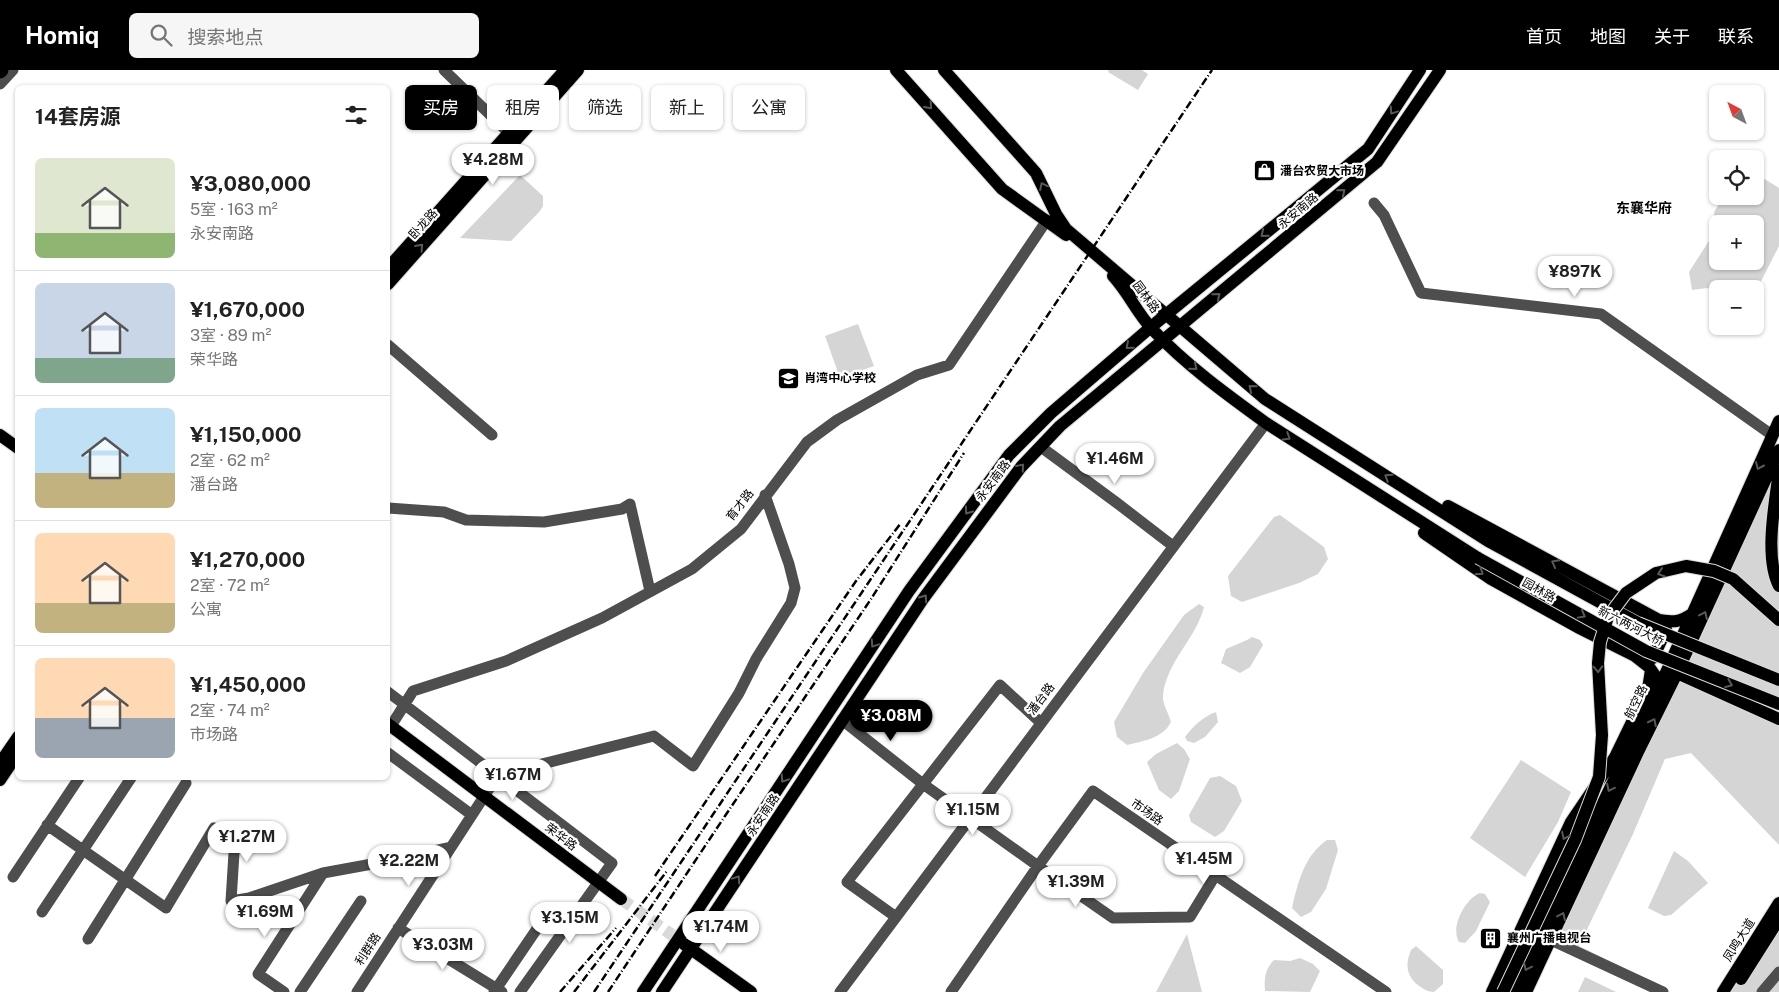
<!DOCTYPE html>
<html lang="zh">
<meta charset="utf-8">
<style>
body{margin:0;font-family:"Public Sans","Noto Sans SC",sans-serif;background:#f6f6f6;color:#222;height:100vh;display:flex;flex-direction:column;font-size:19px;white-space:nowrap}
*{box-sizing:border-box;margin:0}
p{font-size:16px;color:#767676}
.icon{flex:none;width:28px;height:28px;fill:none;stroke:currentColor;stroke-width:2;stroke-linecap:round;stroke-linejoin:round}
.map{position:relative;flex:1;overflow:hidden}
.side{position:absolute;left:15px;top:15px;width:375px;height:695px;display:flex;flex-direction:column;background:#fff;border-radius:8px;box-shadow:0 1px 4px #0004}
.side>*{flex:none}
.hud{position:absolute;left:405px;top:15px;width:475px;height:45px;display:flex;gap:10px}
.needle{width:32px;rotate:319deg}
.buttons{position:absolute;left:1709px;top:15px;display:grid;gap:10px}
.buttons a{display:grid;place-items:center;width:55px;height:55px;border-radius:8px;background:#fff;box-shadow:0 1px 4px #0004;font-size:25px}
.price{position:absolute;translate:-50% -42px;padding:0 11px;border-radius:18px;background:#fff;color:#222;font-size:16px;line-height:32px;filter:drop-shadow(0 1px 2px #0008)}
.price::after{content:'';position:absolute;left:50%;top:30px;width:15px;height:11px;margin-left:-8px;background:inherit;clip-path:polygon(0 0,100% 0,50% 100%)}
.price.on{background:#000;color:#fff}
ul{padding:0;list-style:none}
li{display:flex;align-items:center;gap:15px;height:125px;padding:0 20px}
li+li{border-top:1px solid #e0e0e0}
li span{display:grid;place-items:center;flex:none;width:140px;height:100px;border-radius:8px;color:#555}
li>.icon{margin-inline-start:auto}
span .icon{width:60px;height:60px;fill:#fffc;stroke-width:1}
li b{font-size:21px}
h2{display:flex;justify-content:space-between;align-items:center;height:60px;padding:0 20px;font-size:21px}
.pill{padding:0 18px;border-radius:8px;background:#fff;box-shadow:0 1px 4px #0004;font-size:18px;line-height:45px}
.pill.on{background:#000;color:#fff}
header{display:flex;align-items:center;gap:30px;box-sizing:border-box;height:70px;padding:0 25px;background:#000;color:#fff}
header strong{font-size:24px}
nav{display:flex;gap:28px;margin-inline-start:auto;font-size:18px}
.search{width:350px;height:45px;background:#f6f6f6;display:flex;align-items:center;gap:12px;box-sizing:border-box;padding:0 18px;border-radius:8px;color:#767676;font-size:19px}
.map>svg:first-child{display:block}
.green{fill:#d5d5d5;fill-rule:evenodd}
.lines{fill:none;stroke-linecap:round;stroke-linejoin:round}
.major-tunnel{stroke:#d9d9d9;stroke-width:12;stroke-dasharray:12 6;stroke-linecap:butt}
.major-casing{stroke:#dbdbdb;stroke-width:14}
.highway-casing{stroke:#dbdbdb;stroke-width:17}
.minor{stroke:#4e4e4e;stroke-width:11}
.major{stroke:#000;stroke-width:12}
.highway{stroke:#000;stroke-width:15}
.rail{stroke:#000;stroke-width:2.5;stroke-dasharray:8 2.5 1 2.5;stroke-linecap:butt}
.major-bridge-casing{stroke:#dbdbdb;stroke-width:14;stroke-linecap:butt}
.major-bridge{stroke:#000;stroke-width:12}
.oneway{stroke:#595959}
.labels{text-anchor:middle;stroke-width:4.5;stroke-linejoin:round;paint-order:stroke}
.poi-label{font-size:12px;font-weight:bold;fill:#000;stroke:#fff;text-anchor:start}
.street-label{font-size:12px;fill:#000;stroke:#fff}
.neighbourhood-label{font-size:14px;font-weight:bold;fill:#000;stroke:#fff}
</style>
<header>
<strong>Homiq</strong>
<div class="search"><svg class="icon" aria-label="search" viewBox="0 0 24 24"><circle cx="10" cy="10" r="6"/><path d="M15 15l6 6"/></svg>搜索地点</div>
<nav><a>首页</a><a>地图</a><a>关于</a><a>联系</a></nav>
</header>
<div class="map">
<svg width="1779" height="922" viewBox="0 0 1779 922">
<rect width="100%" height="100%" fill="#fff"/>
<path class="green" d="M1109,0H1142L1148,4L1138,20L1108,2Z
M1755,103L1779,118V176L1755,223V219H1718L1717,222L1707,218L1692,220L1689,202L1716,160L1714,142L1724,126H1755ZM1718,154H1755V191H1718Z
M520,105L543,126V136L540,141L511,171L460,168Z
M858,254L874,296L840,308L825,266Z
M1779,380V775L1691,683L1665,689L1633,764L1579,876L1622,897L1551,870Z
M1280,445L1324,477L1328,489L1318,504L1299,513L1242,532L1231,526L1228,506L1274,447Z
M1199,534L1204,537C1196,569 1166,592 1163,626C1162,633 1169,644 1171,652C1163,668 1144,671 1127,675L1117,667L1114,652L1143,603L1184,545Z
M1252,567L1260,570L1263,575L1250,597L1240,603L1221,593L1226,579L1247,570Z
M1216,642L1218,652L1205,667L1194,673L1187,671L1185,667C1192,657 1204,646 1216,642Z
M1177,673L1184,679L1190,689L1179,721L1171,729L1159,720L1147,692L1156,684Z
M1521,690L1571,722L1558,752L1525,807L1470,768Z
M1220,706L1236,716L1242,731L1224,761L1215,767L1191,752L1189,745L1210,708Z
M1327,770H1335L1338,780L1326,819L1311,842L1301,847L1292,838C1298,812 1304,786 1327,770Z
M1674,781L1688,791L1708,813L1671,845L1664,846L1648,838Z
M1480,823L1485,824L1490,832L1476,861L1465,873L1459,872C1450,857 1465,829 1480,823Z
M1779,852V922H1730Z
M1187,864L1202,922H1156Z
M1416,876L1443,900V914L1434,922C1428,922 1424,919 1419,916C1406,906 1405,894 1411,880Z
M1300,888L1313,894L1320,901L1310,922L1265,921C1264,908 1265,899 1274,890L1290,891Z
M1585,907L1616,922H1578Z"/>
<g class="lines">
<path class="major-tunnel" d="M621,829L675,867"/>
<defs>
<path id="major" d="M896,0L1002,119L1066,165
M944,0L1036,103L1056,144L1066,159L1265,329L1488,471L1638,553
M388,198L565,0
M1113,206C1128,222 1137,243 1152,259C1186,295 1226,324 1266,353L1478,488
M388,214L578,0
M0,365L18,378
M1779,401C1775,433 1764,487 1779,516
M1448,436L1659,550C1674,552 1678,553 1692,544
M1424,463L1491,509L1581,559L1635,586L1649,597L1656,607
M1647,591L1653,588L1666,560L1665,555
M1677,603L1779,649
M388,654L621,829
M0,693L18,667
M0,710L18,683
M684,874L751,922
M1741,909L1779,849
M643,922L909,521L1009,385L1051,343L1151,257L1368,79L1420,0
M662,922L923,529L1021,397L1060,356L1377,92L1440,0
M1492,922L1571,752L1615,687L1648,619L1651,600
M1515,922L1600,739L1664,607L1779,351
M1526,922L1638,682L1676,605L1779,380
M1723,922L1779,833"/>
<path id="highway" d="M0,1L1,0"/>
</defs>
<use href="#major" class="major-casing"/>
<use href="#highway" class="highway-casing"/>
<path class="minor" d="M444,0L509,63
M0,14L13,0
M1374,133L1384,145L1421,223L1601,244L1772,365
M388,275L492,365
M1041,377L1117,433L1173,476
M388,438L444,442L466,450L544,452L622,439L630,434L650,521
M388,622L612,793L520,922
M842,650L923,714L1038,796L1093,721L1386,922
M391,656L413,621L506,591L602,548L692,499L741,459L807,372L837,350L917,305L949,295L1047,150
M388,683L472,745
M47,755L166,838L214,758L235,767L231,831L249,828L323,803L383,792L451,777
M13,807L79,708
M42,842L131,708
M896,847L847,812L1000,615L1041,653
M398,858L502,922
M88,869L186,713
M1551,870L1663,922
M284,922L258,904L323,803
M300,922L361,831
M357,922L498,705L654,666L693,696L739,623L756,589L791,533L795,518L789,494L765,425
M494,922L549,841
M840,922L1266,353
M951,922L1038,796L1113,848L1190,847L1215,806
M1762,922L1779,902"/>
<use href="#major" class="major"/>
<use href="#highway" class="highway"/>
<path class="rail" d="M655,806L856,511L901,453
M560,922L616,858
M574,922L667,801
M594,922L1212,0
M608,922L725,746L871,529L964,383"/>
<defs>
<path id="major-bridge" d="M1478,488L1646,581L1779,634
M1638,553L1779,610
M1503,922L1575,770L1599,707L1602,665L1598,593L1600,572L1608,547L1626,523L1656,503L1686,496L1714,501L1733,509L1779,550"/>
</defs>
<use href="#major-bridge" class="major-bridge-casing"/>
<use href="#major-bridge" class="major-bridge"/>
</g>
<defs><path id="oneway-chevron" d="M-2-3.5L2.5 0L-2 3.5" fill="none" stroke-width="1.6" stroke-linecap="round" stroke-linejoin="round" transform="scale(1.25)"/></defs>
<g class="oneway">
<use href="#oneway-chevron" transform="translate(929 36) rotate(48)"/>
<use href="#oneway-chevron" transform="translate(1393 41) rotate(124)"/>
<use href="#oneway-chevron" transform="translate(1043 116) rotate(-116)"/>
<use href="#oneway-chevron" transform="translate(1342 122) rotate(-40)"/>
<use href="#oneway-chevron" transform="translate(1264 164) rotate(140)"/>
<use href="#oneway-chevron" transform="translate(420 177) rotate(-48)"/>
<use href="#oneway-chevron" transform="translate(1217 226) rotate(-40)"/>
<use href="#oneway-chevron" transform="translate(1129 276) rotate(139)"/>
<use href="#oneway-chevron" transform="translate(1194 297) rotate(40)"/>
<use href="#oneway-chevron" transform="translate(1252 318) rotate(-140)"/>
<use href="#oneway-chevron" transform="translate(1287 367) rotate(32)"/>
<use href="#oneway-chevron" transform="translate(1759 396) rotate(114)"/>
<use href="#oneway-chevron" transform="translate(1021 397) rotate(-50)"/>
<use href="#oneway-chevron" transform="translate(1388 407) rotate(-147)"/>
<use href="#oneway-chevron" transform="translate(968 441) rotate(126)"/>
<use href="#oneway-chevron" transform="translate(1555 493) rotate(-152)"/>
<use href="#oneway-chevron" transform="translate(1480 502) rotate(34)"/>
<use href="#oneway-chevron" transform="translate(1661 503) rotate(162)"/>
<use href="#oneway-chevron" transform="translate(924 528) rotate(-55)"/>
<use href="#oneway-chevron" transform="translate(1582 545) rotate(29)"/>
<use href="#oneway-chevron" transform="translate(1704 545) rotate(-65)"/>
<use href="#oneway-chevron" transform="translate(874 574) rotate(124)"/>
<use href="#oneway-chevron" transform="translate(1598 599) rotate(88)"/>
<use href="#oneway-chevron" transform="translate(1729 614) rotate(22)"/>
<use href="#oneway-chevron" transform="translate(1653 652) rotate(-63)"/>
<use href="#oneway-chevron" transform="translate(784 709) rotate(124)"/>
<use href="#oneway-chevron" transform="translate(1610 718) rotate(116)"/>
<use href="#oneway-chevron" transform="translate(1565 766) rotate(115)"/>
<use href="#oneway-chevron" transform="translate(737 809) rotate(-56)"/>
<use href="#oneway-chevron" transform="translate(1562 846) rotate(-65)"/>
<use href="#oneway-chevron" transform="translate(1527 897) rotate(115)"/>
</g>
<defs>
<symbol id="shop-square" viewBox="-11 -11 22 22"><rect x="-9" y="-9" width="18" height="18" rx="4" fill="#000" stroke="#fff"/><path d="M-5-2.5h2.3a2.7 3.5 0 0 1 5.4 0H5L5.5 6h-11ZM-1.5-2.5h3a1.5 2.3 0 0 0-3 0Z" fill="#fff"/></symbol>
<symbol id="school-square" viewBox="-11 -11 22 22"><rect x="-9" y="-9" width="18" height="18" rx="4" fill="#000" stroke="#fff"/><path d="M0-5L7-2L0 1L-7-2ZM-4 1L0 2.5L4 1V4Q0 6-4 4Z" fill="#fff"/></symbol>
<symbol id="building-square" viewBox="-11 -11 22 22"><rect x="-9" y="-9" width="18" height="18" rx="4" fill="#000" stroke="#fff"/><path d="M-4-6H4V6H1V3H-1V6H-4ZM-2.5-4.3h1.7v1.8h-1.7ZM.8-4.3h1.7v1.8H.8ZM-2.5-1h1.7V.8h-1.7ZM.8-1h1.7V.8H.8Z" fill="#fff"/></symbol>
</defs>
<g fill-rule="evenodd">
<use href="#shop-square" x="1252" y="88" width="25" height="25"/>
<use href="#school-square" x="776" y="296" width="25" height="25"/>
<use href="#building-square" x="1478" y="856" width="25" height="25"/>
</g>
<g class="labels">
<g class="poi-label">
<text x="1280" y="105">潘台农贸大市场</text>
<text x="804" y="312">肖湾中心学校</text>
<text x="1507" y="872">襄州广播电视台</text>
</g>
<g class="street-label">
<text transform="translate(1298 141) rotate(-40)" y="4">永安南路</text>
<text transform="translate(423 154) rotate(-48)" y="4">卧龙路</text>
<text transform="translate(1146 227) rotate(54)" y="4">园林路</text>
<text transform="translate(993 411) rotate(-53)" y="4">永安南路</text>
<text transform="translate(740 435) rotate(-52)" y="4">育才路</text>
<text transform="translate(1539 520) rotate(29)" y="4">园林路</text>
<text transform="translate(1631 556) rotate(27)" y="4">新六两河大桥</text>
<text transform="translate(1041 629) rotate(-53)" y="4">潘台路</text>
<text transform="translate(1636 632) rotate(-64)" y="4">航空路</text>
<text transform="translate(1147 742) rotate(35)" y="4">市场路</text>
<text transform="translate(763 745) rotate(-56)" y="4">永安南路</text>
<text transform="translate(561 767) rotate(37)" y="4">荣华路</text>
<text transform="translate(1739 870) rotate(-58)" y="4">凤鸣大道</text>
<text transform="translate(368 879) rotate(-57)" y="4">利群路</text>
</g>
<g class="neighbourhood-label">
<text x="1644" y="143">东襄华府</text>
</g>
</g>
</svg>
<div class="buttons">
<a><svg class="needle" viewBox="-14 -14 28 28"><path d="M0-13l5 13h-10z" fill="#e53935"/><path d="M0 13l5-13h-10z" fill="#767676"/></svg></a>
<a><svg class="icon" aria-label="locate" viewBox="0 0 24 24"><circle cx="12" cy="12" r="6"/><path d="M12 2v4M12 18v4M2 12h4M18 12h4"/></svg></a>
<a>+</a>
<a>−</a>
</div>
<b class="price" style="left:493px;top:116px">¥4.28M</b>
<b class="price" style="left:1575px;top:228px">¥897K</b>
<b class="price" style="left:1115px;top:415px">¥1.46M</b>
<b class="price on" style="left:891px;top:672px">¥3.08M</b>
<b class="price" style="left:513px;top:731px">¥1.67M</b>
<b class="price" style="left:973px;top:766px">¥1.15M</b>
<b class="price" style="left:247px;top:793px">¥1.27M</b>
<b class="price" style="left:1204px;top:815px">¥1.45M</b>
<b class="price" style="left:409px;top:817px">¥2.22M</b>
<b class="price" style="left:1076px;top:838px">¥1.39M</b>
<b class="price" style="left:265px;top:868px">¥1.69M</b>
<b class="price" style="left:570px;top:874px">¥3.15M</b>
<b class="price" style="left:721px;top:883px">¥1.74M</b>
<b class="price" style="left:443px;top:901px">¥3.03M</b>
<div class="hud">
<a class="pill on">买房</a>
<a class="pill">租房</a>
<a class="pill">筛选</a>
<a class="pill">新上</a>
<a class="pill">公寓</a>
</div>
<section class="side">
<h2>14套房源<svg class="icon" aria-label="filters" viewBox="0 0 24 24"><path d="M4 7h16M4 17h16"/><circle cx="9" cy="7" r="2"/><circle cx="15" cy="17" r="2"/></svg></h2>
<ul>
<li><span style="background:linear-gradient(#dfe7d0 75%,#8fb573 0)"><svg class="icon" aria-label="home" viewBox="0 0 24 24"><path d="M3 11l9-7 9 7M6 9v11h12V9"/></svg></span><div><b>¥3,080,000</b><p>5室 · 163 m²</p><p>永安南路</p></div></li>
<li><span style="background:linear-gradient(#c9d6e8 75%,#7fa58c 0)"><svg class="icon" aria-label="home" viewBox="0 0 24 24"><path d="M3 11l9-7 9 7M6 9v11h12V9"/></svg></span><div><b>¥1,670,000</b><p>3室 · 89 m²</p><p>荣华路</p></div></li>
<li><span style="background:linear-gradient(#bfe0f5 65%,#c2b280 0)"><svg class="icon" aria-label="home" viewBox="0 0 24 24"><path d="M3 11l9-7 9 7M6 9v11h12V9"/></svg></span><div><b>¥1,150,000</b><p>2室 · 62 m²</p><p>潘台路</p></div></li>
<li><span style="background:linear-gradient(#ffd9b3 70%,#c2b280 0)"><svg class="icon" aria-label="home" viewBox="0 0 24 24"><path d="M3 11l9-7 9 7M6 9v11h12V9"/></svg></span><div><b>¥1,270,000</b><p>2室 · 72 m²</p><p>公寓</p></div></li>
<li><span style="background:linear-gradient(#ffd9b3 60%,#9aa5b1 0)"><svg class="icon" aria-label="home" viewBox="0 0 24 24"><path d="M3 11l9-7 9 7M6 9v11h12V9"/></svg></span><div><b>¥1,450,000</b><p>2室 · 74 m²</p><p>市场路</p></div></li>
</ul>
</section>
</div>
